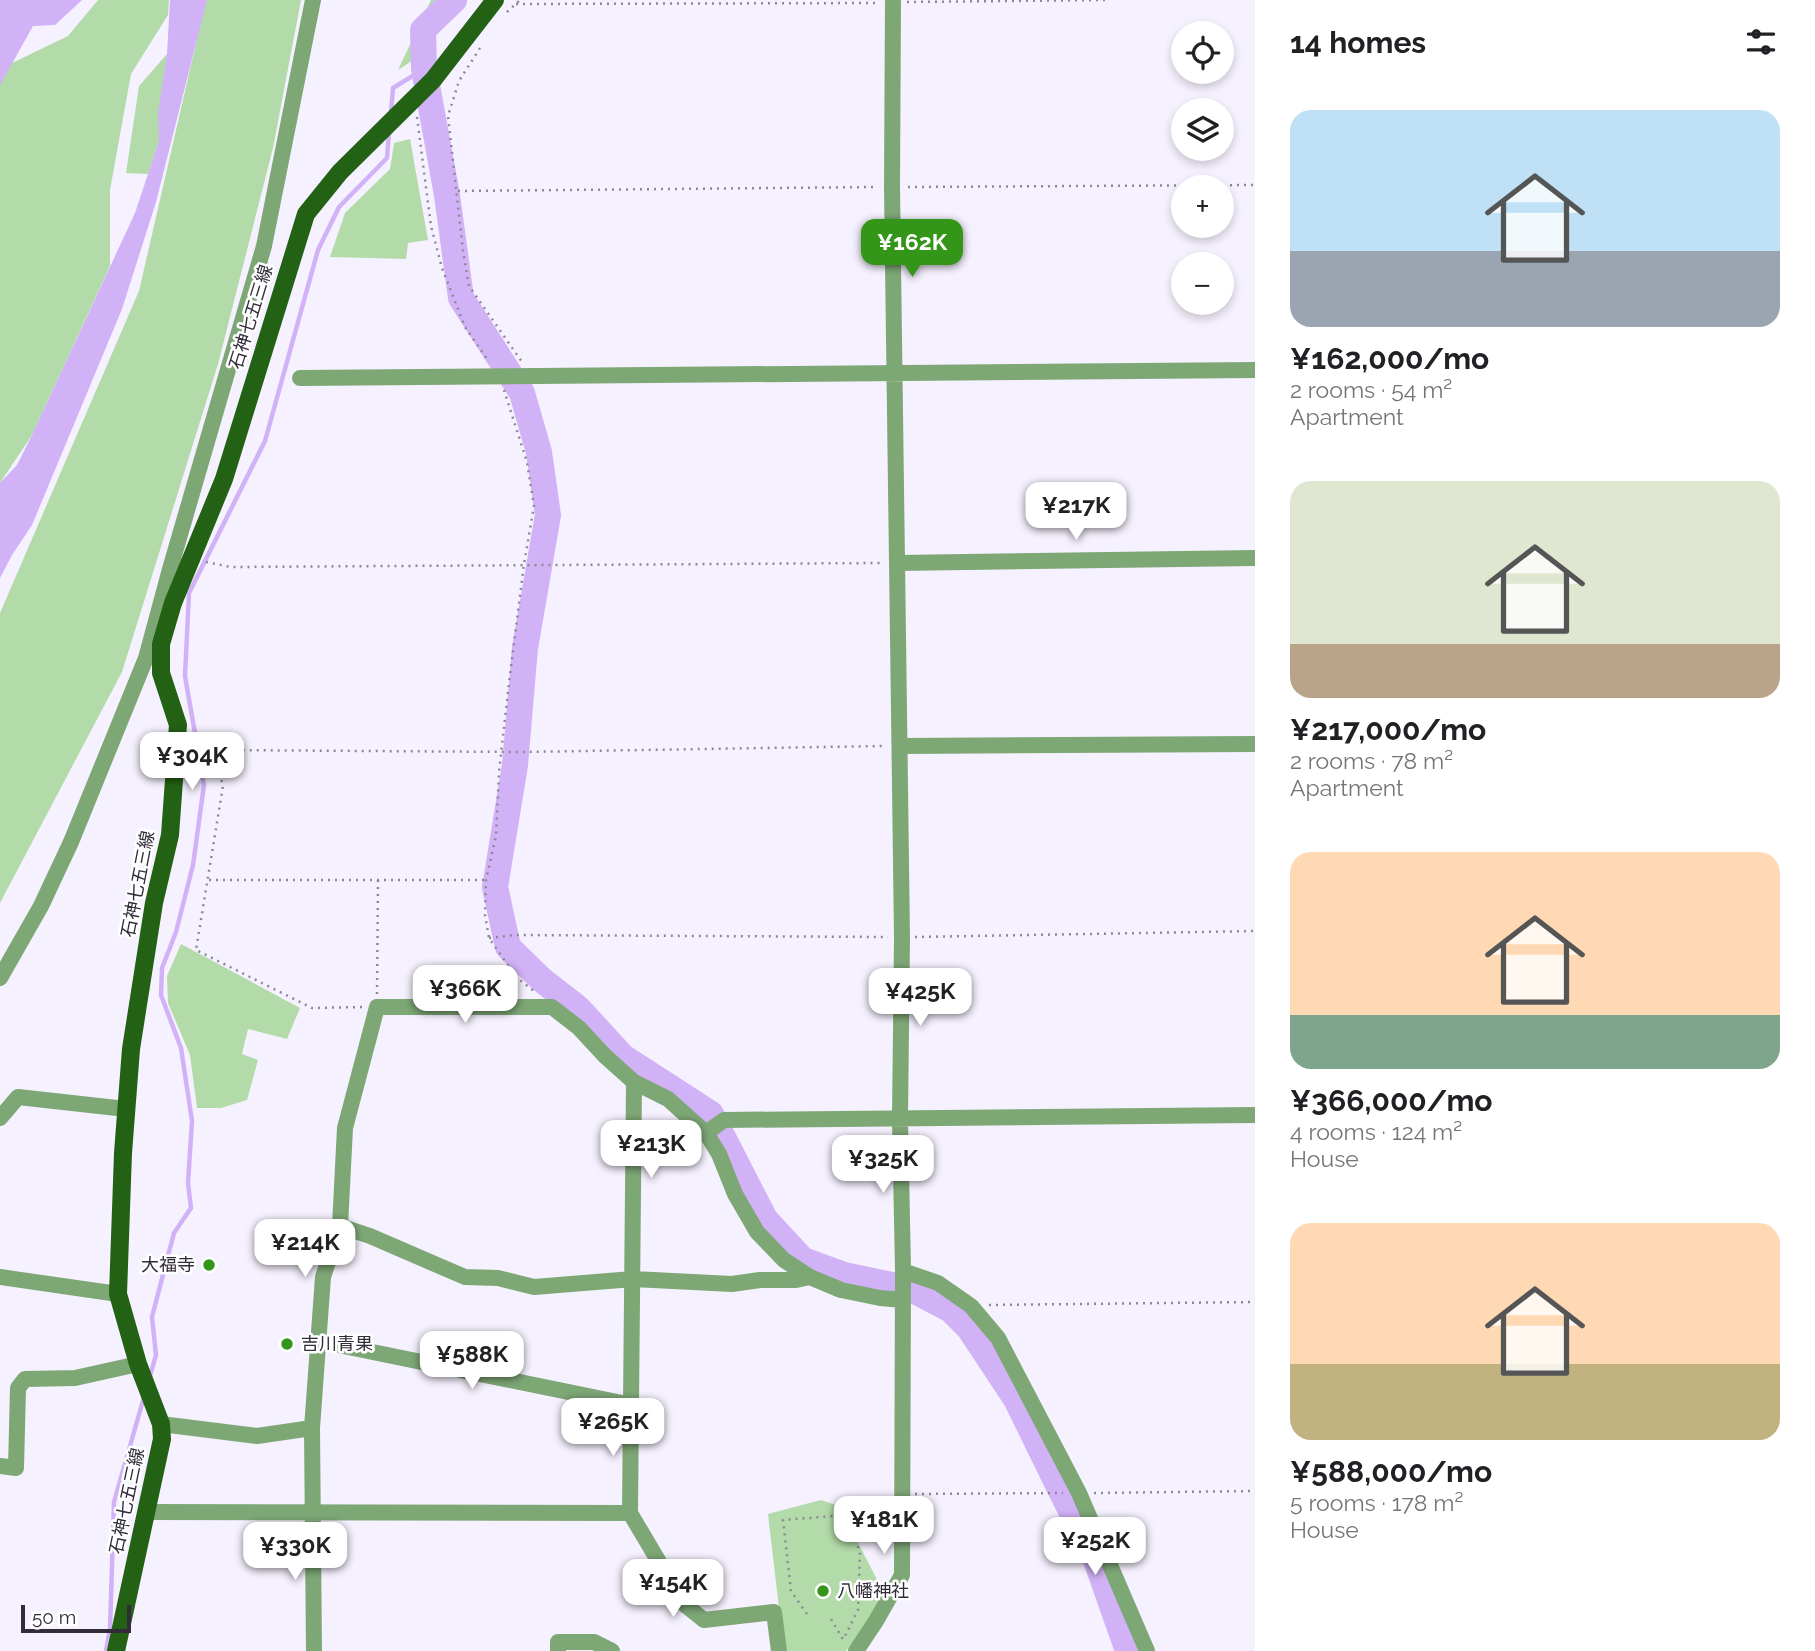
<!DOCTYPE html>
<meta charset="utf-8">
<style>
body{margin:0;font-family:Raleway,"Noto Sans JP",sans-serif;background:#f2f2f2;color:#202124;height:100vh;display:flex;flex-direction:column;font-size:26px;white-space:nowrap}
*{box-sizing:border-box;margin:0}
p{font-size:23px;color:#757577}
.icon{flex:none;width:38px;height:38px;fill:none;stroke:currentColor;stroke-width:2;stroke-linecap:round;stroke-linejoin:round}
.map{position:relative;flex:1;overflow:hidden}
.drawer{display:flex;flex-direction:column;background:#fff;width:560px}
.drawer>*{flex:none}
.controls{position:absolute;left:1171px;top:21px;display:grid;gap:14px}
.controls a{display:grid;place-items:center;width:63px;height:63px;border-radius:50%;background:#fff;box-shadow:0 4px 10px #0003;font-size:35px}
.scale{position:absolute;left:21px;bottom:18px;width:110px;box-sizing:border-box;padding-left:7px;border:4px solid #322c39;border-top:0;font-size:19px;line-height:24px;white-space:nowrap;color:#322c39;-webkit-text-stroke:5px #fff;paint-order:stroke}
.price{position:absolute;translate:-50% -60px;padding:0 16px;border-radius:14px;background:#fff;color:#222;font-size:23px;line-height:46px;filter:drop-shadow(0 2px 4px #0008)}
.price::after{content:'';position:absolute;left:50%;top:42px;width:21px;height:16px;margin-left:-10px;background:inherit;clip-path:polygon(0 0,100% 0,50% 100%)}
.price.on{background:#339619;color:#fff}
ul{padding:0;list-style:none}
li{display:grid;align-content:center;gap:14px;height:371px;padding:0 35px}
li span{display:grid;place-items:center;height:217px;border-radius:21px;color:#555}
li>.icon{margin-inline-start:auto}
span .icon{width:126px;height:126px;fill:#fffc;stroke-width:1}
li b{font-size:30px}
h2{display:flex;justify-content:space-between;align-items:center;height:84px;padding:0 35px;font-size:30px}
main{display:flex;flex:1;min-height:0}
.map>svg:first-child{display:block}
.green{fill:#b2dba9}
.water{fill:#d1b2f7}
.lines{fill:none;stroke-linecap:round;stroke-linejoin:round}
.stream{stroke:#d1b2f7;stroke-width:4.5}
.river{stroke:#d1b2f7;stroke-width:26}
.path{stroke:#8e8895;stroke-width:2.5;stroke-dasharray:2 5;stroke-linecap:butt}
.minor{stroke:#7ea776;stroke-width:16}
.major{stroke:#236115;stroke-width:18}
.poi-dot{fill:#339619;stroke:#fff;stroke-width:2.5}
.labels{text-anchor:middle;stroke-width:5;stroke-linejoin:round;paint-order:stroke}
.street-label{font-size:18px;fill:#322c39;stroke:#fff}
.poi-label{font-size:18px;fill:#322c39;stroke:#fff;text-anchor:start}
</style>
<main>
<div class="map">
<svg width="1255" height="1651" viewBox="0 0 1255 1651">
<rect width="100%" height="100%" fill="#f6f1fe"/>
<path class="green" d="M98,0H169L168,15L131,74L110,190V266L32,435L0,483V84L10,64L68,36Z
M206,0H301L273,148L218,364L122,672L0,903V613L139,291Z
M431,0H454L421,55L398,70Z
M167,54L159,141L148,174L126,173L139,86Z
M410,139L428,240L408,243L406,259L330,257L345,213L390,169L394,143Z
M181,944L300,1008L287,1039L248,1029L242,1054L258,1060L247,1100L221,1108H197L190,1055L168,1003L167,976Z
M821,1500L839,1506L885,1595L846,1651H784L768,1514Z"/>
<path class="water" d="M0,0H82L55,25L33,26L0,85Z
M170,0H207L156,202L122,309L32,525L12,555L0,578V483L17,465L32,435L135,213L159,141L158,113L167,54Z"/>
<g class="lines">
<path class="stream" d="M391,113L393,88L424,69
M150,1376L156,1355L152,1317L174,1233L191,1208L188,1183L192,1121L181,1048L161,995L162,968L176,932L193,865L204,785L185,676L189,593L265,441L318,250L339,207L387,158L389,132
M106,1651L110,1629L114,1502L144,1397"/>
<path class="river" d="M454,0L423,30L424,69L447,195L461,298L522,393L539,452L548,515L525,648L515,765L495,887L508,947L542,980L578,1008L623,1057L711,1114L765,1219L803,1260L844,1275L911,1289L951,1310L969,1328L1016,1399L1060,1489L1096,1560L1128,1651"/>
<path class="path" d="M907,2L1107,0
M516,4L880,3
M507,12L520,0
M480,48L459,81L448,116L463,251L469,286L522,362
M417,117L431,226L442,268L465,327L489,362
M908,187L1255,185
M458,191L877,187
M504,390L527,462L534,506L524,564L509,683L499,772L496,836L486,880L485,915L489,938L516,977L534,991
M206,562L231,567L881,563
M209,880H485
M915,937L1255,931
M489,938L515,935L888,937
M377,994L378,880
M362,1007L312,1008L196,950L223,786L213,750L523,752L883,746
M989,1305L1255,1302
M1094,1493L1255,1491
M915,1494L1063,1493
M807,1614L791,1591L783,1520L846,1515L860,1552L858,1610L843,1640
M831,1619L844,1641"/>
<path class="minor" d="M300,378L1255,370
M897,563L1255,558
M901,746L1255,744
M0,978L41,906L71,842L146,658L170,569L264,246L313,0
M634,1082L630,1513L684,1604L704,1620L774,1612L779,1651
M0,1118L18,1097L126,1109
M706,1133L724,1120L1255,1115
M340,1226L370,1236L465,1277L498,1278L534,1287L633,1279L732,1284L760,1280H796L810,1277
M903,1271L938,1283L971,1306L998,1338L1079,1493L1147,1651
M0,1277L118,1294
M319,1341L632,1405
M161,1424L257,1436L312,1428
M0,1466L16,1468L18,1388L25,1379L75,1378L138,1364
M147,1512L630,1513
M314,1651L312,1428L323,1277L340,1226L345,1128L377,1007H552L579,1028L605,1056L634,1082L668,1099L706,1133L719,1154L735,1194L757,1232L784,1260L810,1277L841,1290L880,1298L903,1300
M558,1651V1642H594L612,1651
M856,1651L876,1621L902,1575L903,1271L900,1119L902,937L892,187L893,0"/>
<path class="major" d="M116,1651L162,1439L161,1424L138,1364L118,1294L123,1153L131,1049L154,903L170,835L178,725L161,673V644L173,603L224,479L306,214L340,172L433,80L495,0"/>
</g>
<g class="poi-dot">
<circle cx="209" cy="1265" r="7"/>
<circle cx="287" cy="1344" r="7"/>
<circle cx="823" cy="1591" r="7"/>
</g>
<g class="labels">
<g class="street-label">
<text transform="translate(251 317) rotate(-73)" y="6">石神七五三線</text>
<text transform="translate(138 884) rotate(-79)" y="6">石神七五三線</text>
<text transform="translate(127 1501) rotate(-78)" y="6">石神七五三線</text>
</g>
<g class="poi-label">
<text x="195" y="1271" text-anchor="end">大福寺</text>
<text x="301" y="1350">吉川青果</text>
<text x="837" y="1597">八幡神社</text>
</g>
</g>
</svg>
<div class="controls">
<a><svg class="icon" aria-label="locate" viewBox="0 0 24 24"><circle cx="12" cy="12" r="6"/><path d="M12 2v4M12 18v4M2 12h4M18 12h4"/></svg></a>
<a><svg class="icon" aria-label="layers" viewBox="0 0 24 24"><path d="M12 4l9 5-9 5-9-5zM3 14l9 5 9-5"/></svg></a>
<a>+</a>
<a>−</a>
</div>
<div class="scale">50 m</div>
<b class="price on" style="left:912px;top:279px">¥162K</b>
<b class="price" style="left:1076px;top:542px">¥217K</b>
<b class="price" style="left:192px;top:792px">¥304K</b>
<b class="price" style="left:465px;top:1025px">¥366K</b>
<b class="price" style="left:920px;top:1028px">¥425K</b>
<b class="price" style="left:651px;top:1180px">¥213K</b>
<b class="price" style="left:883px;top:1195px">¥325K</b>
<b class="price" style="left:305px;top:1279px">¥214K</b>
<b class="price" style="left:472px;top:1391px">¥588K</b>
<b class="price" style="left:613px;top:1458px">¥265K</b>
<b class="price" style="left:884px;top:1556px">¥181K</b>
<b class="price" style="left:1095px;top:1577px">¥252K</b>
<b class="price" style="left:295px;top:1582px">¥330K</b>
<b class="price" style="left:673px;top:1619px">¥154K</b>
</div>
<section class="drawer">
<h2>14 homes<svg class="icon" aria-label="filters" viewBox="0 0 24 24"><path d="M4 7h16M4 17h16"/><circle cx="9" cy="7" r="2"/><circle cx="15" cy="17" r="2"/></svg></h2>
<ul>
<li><span style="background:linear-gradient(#bfe0f5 65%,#9aa5b1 0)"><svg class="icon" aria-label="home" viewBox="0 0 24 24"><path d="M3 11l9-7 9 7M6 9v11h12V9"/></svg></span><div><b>¥162,000/mo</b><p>2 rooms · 54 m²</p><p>Apartment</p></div></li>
<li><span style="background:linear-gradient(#dfe7d0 75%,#b9a48a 0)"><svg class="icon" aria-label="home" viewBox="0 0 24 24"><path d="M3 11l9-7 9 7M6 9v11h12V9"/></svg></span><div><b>¥217,000/mo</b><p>2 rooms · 78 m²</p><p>Apartment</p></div></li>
<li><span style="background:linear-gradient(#ffd9b3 75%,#7fa58c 0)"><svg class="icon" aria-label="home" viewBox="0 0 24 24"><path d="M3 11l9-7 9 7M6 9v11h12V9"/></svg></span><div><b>¥366,000/mo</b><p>4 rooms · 124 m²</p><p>House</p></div></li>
<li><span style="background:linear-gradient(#ffd9b3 65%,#c2b280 0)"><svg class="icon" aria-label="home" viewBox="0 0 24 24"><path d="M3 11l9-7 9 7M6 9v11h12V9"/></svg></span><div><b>¥588,000/mo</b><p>5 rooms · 178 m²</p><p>House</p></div></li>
</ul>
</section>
</main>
